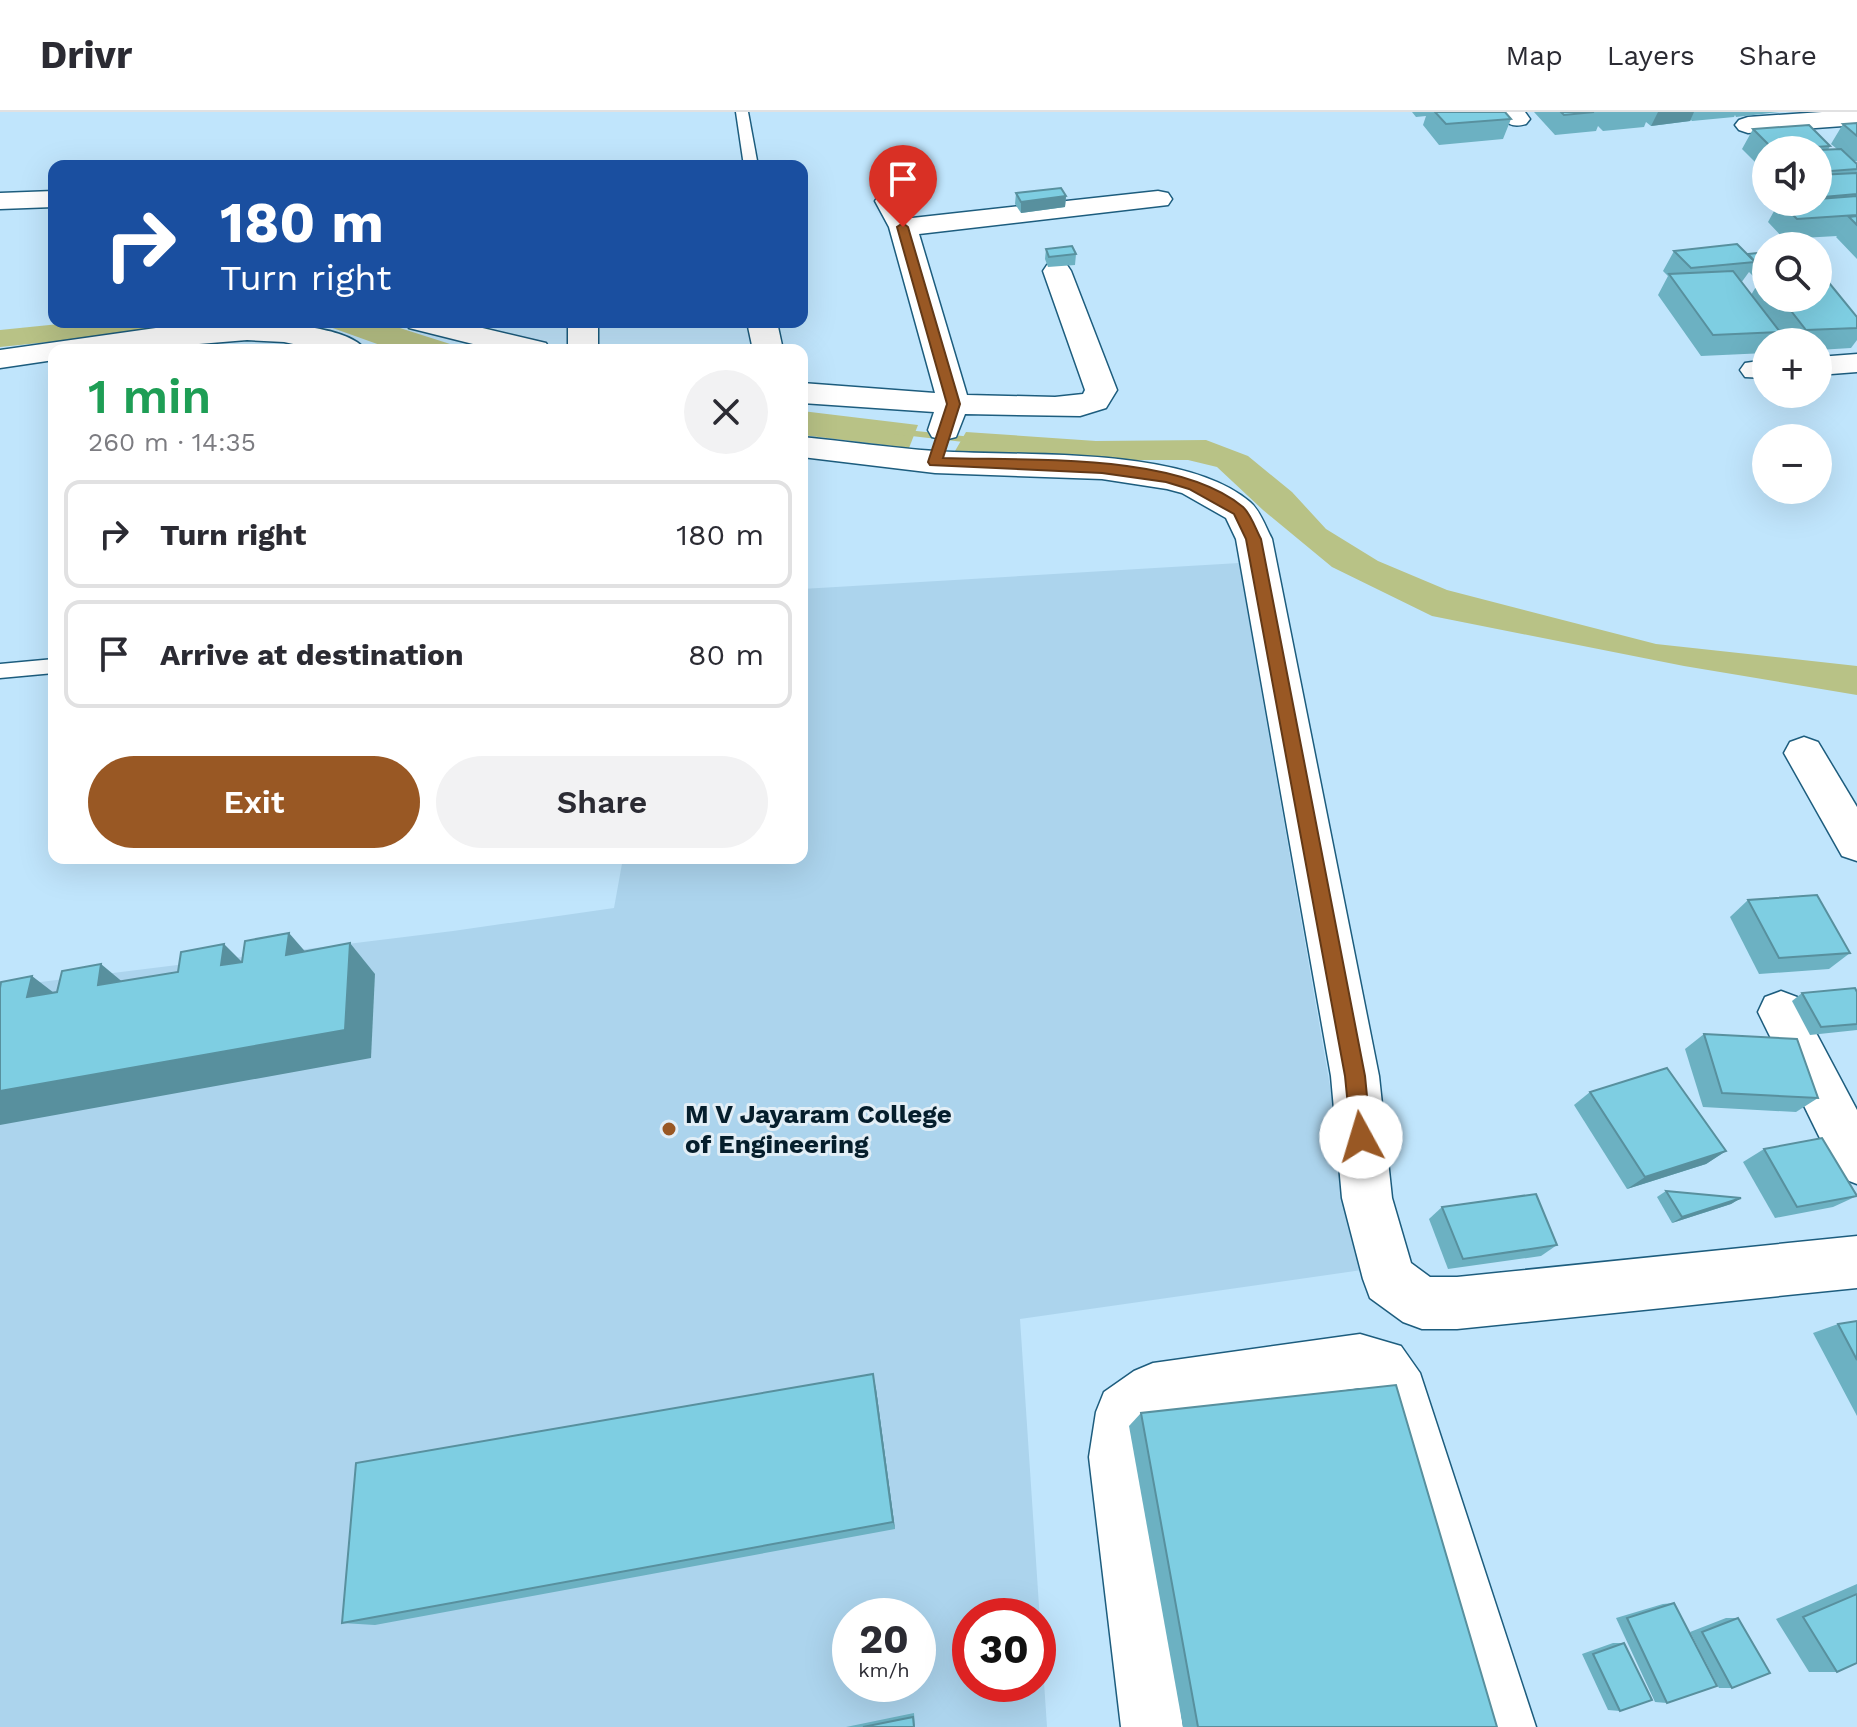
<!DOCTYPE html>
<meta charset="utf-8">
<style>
body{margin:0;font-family:"Work Sans",sans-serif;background:#f2f2f3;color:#2b2b33;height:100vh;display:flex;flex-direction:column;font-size:30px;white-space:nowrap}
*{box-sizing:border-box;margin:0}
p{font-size:26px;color:#7c7c81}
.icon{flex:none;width:44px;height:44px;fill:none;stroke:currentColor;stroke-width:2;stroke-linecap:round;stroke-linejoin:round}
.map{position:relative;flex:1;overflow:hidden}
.sheet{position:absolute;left:48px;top:232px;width:760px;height:520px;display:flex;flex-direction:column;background:#fff;border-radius:16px;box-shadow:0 8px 32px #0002}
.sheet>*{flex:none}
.banner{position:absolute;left:48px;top:48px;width:760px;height:168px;border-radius:16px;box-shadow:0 8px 32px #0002;background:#1a4fa0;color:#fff;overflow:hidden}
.fabs{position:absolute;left:1752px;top:24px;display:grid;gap:16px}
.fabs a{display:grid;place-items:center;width:80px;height:80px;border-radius:50%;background:#fff;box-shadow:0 8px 32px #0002;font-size:40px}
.speed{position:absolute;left:832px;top:1486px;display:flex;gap:16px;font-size:40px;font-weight:700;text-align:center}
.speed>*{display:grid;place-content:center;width:104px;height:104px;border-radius:50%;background:#fff;box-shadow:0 8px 32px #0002;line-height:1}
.speed small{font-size:20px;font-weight:400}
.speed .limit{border:12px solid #d22;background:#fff;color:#111}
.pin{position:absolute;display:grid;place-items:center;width:68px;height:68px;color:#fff;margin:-82px -34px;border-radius:50% 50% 50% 0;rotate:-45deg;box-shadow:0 0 8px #0007}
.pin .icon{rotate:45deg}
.me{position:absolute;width:88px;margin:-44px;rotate:354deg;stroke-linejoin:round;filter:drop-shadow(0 0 6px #0008)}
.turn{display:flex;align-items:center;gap:28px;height:168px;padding:0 40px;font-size:36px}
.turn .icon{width:104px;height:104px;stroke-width:2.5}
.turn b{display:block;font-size:56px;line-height:68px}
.round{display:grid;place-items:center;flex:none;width:84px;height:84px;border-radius:42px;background:#f2f2f3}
.head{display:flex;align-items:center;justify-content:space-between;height:136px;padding:0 40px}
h1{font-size:48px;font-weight:600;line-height:60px;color:#1e9e55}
.primary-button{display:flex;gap:16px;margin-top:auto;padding:16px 40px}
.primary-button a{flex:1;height:92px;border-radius:48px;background:#995824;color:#fff;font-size:32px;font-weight:600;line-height:92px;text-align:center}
.primary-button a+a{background:#f2f2f3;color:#2b2b33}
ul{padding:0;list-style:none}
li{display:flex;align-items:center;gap:24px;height:108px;margin:0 16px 12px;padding:0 24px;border:4px solid #e1e1e2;border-radius:16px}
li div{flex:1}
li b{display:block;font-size:30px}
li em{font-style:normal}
header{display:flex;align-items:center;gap:48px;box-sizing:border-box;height:112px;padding:0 40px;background:#fff;border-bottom:2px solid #e1e1e2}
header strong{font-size:38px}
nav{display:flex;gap:44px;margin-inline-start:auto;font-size:28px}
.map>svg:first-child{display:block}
</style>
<header>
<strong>Drivr</strong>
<nav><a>Map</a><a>Layers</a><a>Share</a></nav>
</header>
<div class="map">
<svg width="1857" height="1615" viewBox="0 0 1857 1615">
<rect width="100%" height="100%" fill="#c0e5fc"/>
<path fill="#acd4ed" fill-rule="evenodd" d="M1239,451L1362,1158L1020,1207L1047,1615H0V875L453,819L614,796L623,746H802V477ZM850,1504H918V1572H850ZM970,1504H1038V1572H970Z"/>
<g fill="#b8c286">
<polygon points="79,210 244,210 0,235 0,218"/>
<polygon points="306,210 381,210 469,238 394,238 327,214"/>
<polygon points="802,299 918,313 909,336 802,323"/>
<polygon points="966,320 1096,329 1206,328 1248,344 1292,380 1326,417 1378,449 1447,478 1656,532 1857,554 1857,583 1684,554 1432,504 1332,455 1263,398 1217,355 1188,348 1090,348 955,339"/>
</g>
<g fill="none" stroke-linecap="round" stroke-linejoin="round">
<polygon fill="#b8c286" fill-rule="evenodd" points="898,317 981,326 986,329 981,332 894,322 894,318"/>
<g stroke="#1d5d7e" stroke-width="3">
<g id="service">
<polygon points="736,0 748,0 758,54 744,54"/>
<polygon points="54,547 54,561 0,566 0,552"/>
</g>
</g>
<g stroke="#1d5d7e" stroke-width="3">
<g id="minor">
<path d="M1498,0H1525L1530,7L1526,12C1512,16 1506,12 1498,0Z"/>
<polygon points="1822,0 1857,0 1857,13 1748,21 1739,18 1735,13 1739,8 1748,5"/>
<polygon points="54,79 54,95 0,97 0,81"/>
<polygon points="1158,79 1168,81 1172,87 1168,93 919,122 967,283 1055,285 1083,282 1085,278 1043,159 1047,153 1057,150 1067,153 1071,159 1117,278 1106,296 1080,304 965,302 956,325 944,328 932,325 928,318 934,300 802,291 802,271 935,281 889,115 875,89 879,83 899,83 912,106"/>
<path d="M251,210C278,211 350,215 365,238H321L284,230L247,228L127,238H54V248L0,256V238L170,214Z"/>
<polygon points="405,210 457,210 546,231 550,238 497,238 409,216"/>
<rect x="568" y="210" width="30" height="28"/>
<polygon points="747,210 777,210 783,238 753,238"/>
<polygon points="1857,242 1857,260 1818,263 1818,245"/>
<polygon points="1766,248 1766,266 1745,265 1740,258 1745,251"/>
<path d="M802,325C846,329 891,336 935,339C1021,345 1183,333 1250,390C1260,398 1266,416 1272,427L1379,964L1392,1086L1411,1151L1430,1165H1457L1857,1124V1176L1457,1217H1422L1403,1210L1370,1186L1363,1167L1342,1086L1331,964L1236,427L1226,406L1182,381L1167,377L1102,367L935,361L802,345Z"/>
<polygon points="1804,625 1818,630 1857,695 1857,749 1842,744 1784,641 1790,630"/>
<polygon points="1781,879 1797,885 1857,998 1857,1072 1839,1065 1758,900 1765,885"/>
<polygon points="1360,1222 1401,1234 1420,1261 1536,1615 1474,1615 1378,1294 1366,1277 1360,1276 1164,1304 1150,1315 1145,1345 1183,1615 1121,1615 1089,1345 1096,1300 1104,1280 1134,1259 1153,1251"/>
</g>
</g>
<use href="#service" fill="#fff" fill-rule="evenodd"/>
<use href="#minor" fill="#fff" fill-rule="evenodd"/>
</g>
<g fill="#6cb1c2" fill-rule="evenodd">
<polygon points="1412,0 1505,0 1511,7 1503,27 1439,33 1423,13 1426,4 1416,5"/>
<polygon points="1534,0 1779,0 1736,5 1735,3 1734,5 1692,9 1691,8 1690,9 1651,14 1646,10 1644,15 1603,19 1598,14 1596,19 1555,23"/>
<polygon points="1857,11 1857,49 1854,49 1856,51 1857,49 1857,147 1836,125 1837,124 1784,127 1768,110 1779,90 1818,90 1818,38 1766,38 1766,58 1763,58 1742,37 1753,17 1830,34 1828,38 1837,37 1831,32 1843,12"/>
<polygon points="1016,81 1066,84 1065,95 1021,101 1015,92"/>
<polygon points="1046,137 1076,142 1075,153 1048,155 1045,147"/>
<path d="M1674,139L1748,142L1766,140V186H1818L1857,205V228L1851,236L1818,238V230H1786L1779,221L1773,230H1766V241L1701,244L1658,183L1668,164L1663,159ZM1749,160L1755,166L1753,169L1757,173L1751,183L1741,171Z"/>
<polygon points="1748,788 1850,841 1829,857 1759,862 1730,805"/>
<polygon points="1857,880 1857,918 1810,923 1792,889 1802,881"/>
<polygon points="1704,922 1818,986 1796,1000 1703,995 1685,937"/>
<polygon points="1590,980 1726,1039 1706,1052 1627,1077 1574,993"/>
<polygon points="1764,1037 1857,1084 1833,1095 1775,1106 1743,1050"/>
<polygon points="1666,1079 1741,1086 1731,1092 1672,1111 1657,1085"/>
<polygon points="1442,1095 1557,1133 1541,1144 1448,1157 1429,1107"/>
<polygon points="1857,1209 1857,1304 1813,1221 1838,1212"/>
<polygon points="876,1277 895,1417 375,1513 342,1511"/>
<polygon points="1141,1301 1497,1615 1183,1615 1129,1314"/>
<polygon points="1857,1472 1857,1551 1837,1560 1809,1560 1776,1507"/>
<polygon points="1674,1491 1667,1591 1655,1590 1616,1506 1663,1492"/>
<polygon points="1726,1506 1738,1506 1732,1576 1719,1576 1690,1520"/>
<polygon points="1613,1531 1624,1531 1620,1599 1608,1598 1582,1542"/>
<polygon points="914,1601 915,1615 846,1615"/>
</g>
<g fill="#58909e">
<polygon points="1658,0 1694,0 1690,9 1651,14"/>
<polygon points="1066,84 1065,95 1021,101 1021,90"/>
<polygon points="289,821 316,852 286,843"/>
<polygon points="350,831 375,862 371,946 0,1013 0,979"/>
<polygon points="224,832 254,862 221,853"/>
<polygon points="101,852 137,882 98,873"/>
<polygon points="32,864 71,894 27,885"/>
<polygon points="1726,1039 1706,1052 1627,1077 1645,1065"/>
<polygon points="1741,1086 1731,1092 1672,1111 1682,1105"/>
<polygon points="873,1262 876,1277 895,1417 893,1410"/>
</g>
<g fill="#7ecee2" stroke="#58909e" stroke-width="2">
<polygon points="1435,0 1505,0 1511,7 1446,12"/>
<polygon points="1561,0 1594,0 1564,3"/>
<polygon points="1857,11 1857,24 1843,12"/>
<polygon points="1809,13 1830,34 1774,38 1753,17"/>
<polygon points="1841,37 1857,52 1857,57 1818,60 1818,38"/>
<polygon points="1857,61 1857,82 1823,85 1818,80 1818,63"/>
<polygon points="1061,76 1066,84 1021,90 1016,81"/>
<polygon points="1857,84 1857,103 1797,107 1780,90 1818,90 1818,87"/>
<polygon points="1857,104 1857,113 1849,105"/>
<polygon points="1737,132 1755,150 1691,156 1674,139"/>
<polygon points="1072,134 1076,142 1049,145 1046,137"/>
<polygon points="1766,140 1766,155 1761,156 1748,142"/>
<polygon points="1766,158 1766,163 1760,159"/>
<polygon points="1733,159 1780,220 1713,223 1669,162"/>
<polygon points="1821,161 1857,205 1857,216 1806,218 1781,186 1818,186 1818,162"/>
<polygon points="1817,783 1850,841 1779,846 1748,788"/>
<polygon points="289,821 286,843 350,831 345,918 0,979 0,876 1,870 32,864 27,885 57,880 62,859 101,852 98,873 178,860 181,840 224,832 221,853 242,850 245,829"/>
<polygon points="1855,876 1857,880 1857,912 1821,915 1802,881"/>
<polygon points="1704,922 1797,927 1818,986 1722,981"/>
<polygon points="1667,956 1726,1039 1645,1065 1590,980"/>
<polygon points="1822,1026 1857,1084 1797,1095 1764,1037"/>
<polygon points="1666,1079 1741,1086 1682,1105"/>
<polygon points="1536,1082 1557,1133 1463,1147 1442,1095"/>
<polygon points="1857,1209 1857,1248 1838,1212"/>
<polygon points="873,1262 893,1410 342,1511 356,1351"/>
<polygon points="1396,1273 1497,1615 1198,1615 1141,1301"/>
<polygon points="1857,1482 1857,1551 1837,1560 1803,1505"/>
<polygon points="1674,1491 1717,1574 1667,1591 1627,1506"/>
<polygon points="1738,1506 1770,1561 1732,1576 1702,1520"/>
<polygon points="1624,1531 1652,1588 1620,1599 1593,1542"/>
<polygon points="913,1605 914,1615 863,1615"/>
</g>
<path fill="#995824" stroke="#633917" stroke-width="2" d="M903,111L908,115L960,292L943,346C1026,349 1177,340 1243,395C1251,402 1256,418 1261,427L1365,964L1371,1025L1368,1032L1361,1035L1354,1032L1351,1025L1345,964L1246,427L1234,402L1189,377L1166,370L1102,361L930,353L928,350L947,292L897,115Z"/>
<circle fill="#995824" stroke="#e2eef6" stroke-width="3" cx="669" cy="1017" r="8"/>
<g text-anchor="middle" stroke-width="6" stroke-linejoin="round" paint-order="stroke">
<g font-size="26" font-weight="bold" fill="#051e2c" stroke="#e2eef6" text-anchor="start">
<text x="685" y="1011">M V Jayaram College<tspan x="685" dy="30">of Engineering</tspan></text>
</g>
</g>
</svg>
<div class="fabs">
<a><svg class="icon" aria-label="sound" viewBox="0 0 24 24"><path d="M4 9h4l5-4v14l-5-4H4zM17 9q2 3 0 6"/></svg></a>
<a><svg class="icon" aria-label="search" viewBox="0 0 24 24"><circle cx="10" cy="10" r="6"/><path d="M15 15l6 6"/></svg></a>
<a>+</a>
<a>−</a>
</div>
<div class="speed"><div>20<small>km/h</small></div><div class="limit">30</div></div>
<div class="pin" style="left:903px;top:115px;background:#d93025"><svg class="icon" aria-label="arrive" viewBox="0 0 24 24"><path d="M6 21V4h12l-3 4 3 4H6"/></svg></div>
<svg class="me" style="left:1361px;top:1025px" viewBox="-20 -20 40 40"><circle r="19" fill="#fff"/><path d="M0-13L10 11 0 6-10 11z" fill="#995824"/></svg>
<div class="banner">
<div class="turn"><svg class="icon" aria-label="right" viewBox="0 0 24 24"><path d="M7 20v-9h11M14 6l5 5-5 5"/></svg><div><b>180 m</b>Turn right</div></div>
</div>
<section class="sheet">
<div class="head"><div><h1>1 min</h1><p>260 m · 14:35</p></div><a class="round"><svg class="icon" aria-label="close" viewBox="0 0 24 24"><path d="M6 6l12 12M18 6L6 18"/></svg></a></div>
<ul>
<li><svg class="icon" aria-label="right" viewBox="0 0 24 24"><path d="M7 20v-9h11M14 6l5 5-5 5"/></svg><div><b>Turn right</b></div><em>180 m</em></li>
<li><svg class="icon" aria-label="arrive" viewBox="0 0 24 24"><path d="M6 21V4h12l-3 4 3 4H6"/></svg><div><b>Arrive at destination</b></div><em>80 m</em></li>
</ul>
<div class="primary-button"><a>Exit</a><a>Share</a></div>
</section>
</div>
